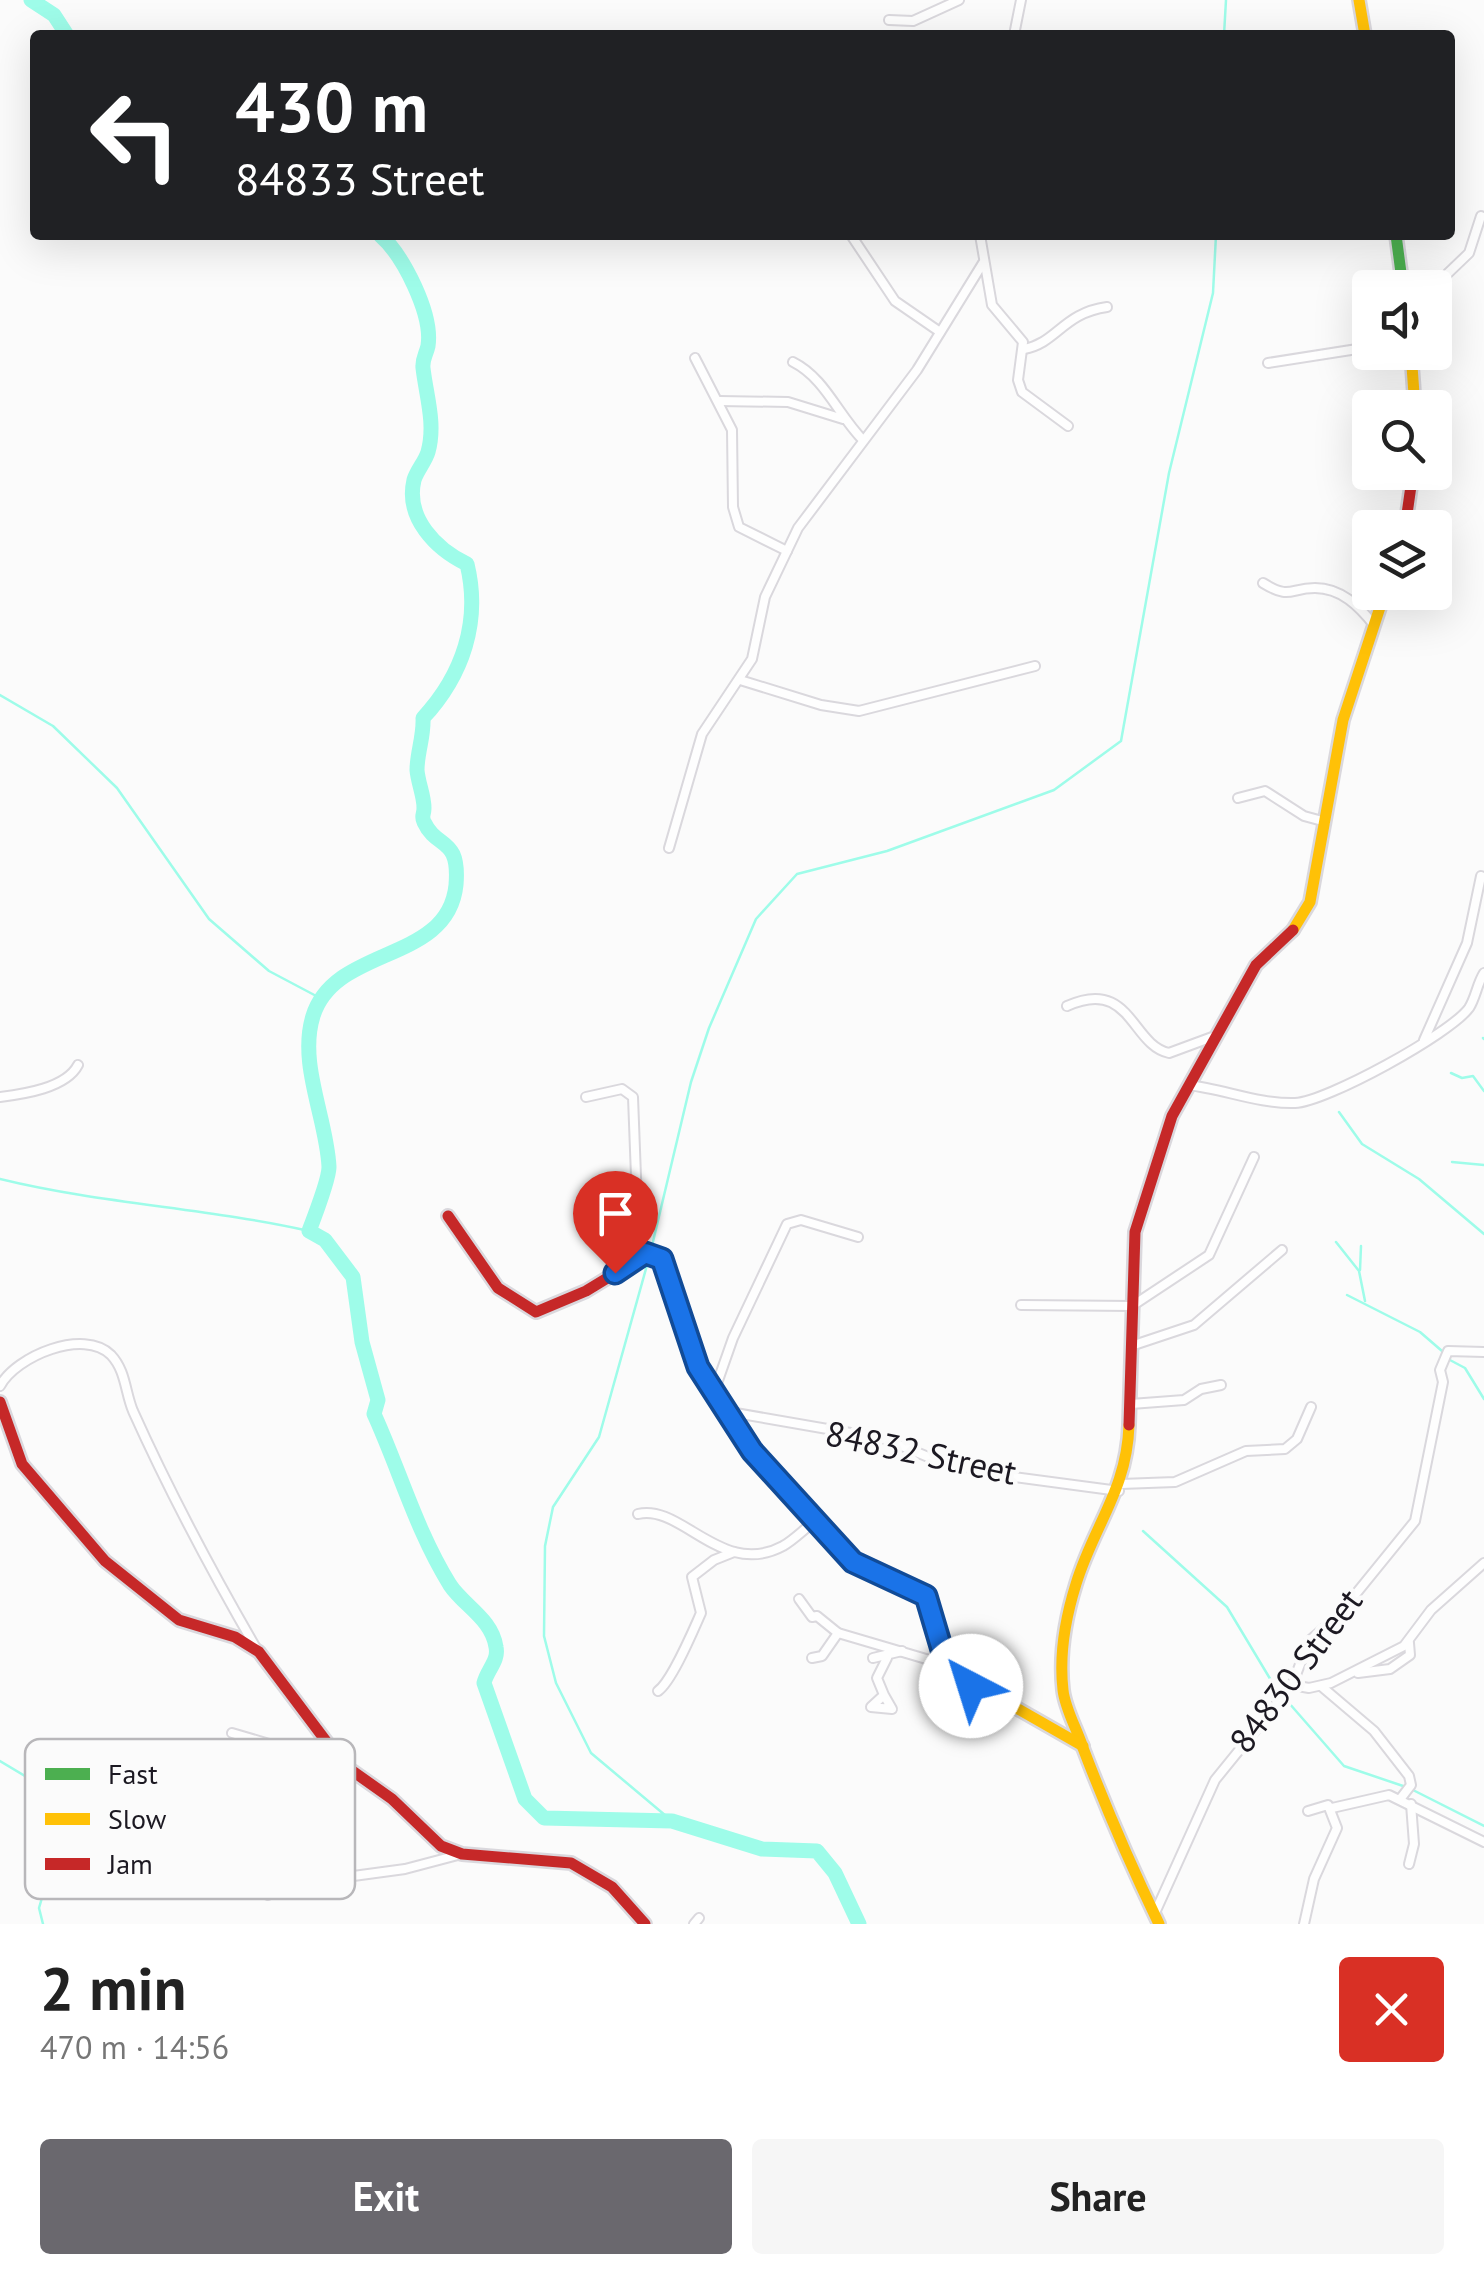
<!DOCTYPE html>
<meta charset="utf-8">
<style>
body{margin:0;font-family:"PT Sans",sans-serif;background:#f6f6f6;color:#222;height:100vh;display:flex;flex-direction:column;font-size:38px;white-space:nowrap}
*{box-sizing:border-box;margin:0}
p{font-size:32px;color:#767676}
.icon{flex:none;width:55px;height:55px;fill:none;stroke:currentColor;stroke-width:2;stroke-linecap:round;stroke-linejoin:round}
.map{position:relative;height:1924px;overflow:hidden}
.drawer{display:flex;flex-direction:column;background:#fff;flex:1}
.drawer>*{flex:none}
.guide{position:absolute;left:30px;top:30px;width:1425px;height:210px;border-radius:10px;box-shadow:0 10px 40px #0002;background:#202124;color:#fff;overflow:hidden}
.buttons{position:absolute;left:1352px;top:270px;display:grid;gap:20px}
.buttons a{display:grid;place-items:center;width:100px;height:100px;border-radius:10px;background:#fff;box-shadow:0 10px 40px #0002;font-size:50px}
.pin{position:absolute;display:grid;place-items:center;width:85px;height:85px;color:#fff;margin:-102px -42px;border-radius:50% 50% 50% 0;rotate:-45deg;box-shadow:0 0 10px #0007}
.pin .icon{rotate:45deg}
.me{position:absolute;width:110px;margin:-55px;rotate:320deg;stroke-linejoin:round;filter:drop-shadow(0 0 8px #0008)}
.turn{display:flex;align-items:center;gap:35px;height:210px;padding:0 40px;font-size:45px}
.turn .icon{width:130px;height:130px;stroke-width:2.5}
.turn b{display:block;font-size:70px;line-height:85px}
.round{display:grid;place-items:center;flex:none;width:105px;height:105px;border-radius:10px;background:#f6f6f6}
.head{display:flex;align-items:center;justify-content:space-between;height:170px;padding:0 40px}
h1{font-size:60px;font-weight:700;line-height:75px}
.action{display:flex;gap:20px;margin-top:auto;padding:20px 40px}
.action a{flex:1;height:115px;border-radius:10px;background:#6a686e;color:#fff;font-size:40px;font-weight:700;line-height:115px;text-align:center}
.action a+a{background:#f6f6f6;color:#222}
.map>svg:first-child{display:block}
</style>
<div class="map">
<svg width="1484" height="1924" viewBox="0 0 1484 1924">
<rect width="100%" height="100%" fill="#fbfbfb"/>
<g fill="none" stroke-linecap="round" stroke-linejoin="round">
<g stroke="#9efce9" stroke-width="2.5">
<polyline points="1224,35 1226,0"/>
<polyline points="0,695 53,726 117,788 209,919 269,971 320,998"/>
<polyline points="1483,1038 1484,1039"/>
<polyline points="1451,1073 1462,1078 1473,1076 1484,1091"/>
<polyline points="1339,1112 1362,1144 1419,1179 1484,1234"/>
<polyline points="1452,1162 1484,1165"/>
<path d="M0,1179C102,1204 207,1208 309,1231"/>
<polyline points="1336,1242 1359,1271 1365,1301"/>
<polyline points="651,1250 691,1082 709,1028 756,919 797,874 887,851 1054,790 1121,741 1169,473 1213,293 1216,235"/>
<polyline points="649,1258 599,1437 553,1507 545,1546 544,1636 556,1683 591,1753 672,1821"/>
<polyline points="1360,1270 1361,1246"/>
<polyline points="1347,1295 1420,1332 1442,1351"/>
<polyline points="1448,1359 1465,1368 1484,1399"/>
<polyline points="1143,1531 1227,1607 1275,1687 1344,1766 1409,1788 1484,1826"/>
<polyline points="0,1761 55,1794 65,1808 60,1859 51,1867 39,1908 43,1924"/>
</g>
<g stroke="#9efce9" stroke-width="15">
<polyline points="31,0 54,15 67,35"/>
<path d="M380,235C403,255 433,314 428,346C426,355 422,359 423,368C426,395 436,424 428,452C425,462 417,470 414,480C405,518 436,549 467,564C481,621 463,675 423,718C424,736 417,753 417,770C418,783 424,795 424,808C424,815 421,816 424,822C437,850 460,836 456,885C448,964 335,945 313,1016C298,1064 327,1119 329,1167C329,1179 314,1218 309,1231L325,1240L353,1277L362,1342L378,1400L374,1414C400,1471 416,1530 450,1585C464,1606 492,1619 496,1647C499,1661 487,1670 484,1683L525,1799L544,1818L672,1821L762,1849L817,1851L835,1873L859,1924"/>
</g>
<g stroke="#dad8dd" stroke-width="12">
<g id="street">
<polyline points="889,20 913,21 959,0"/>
<polyline points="1014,35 1021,0"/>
<polyline points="851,235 895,301 940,332"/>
<polyline points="980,235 992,305 1023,342 1018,380 1022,392 1068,426"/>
<polyline points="1435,308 1444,277 1469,253 1481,216"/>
<path d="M1024,349C1057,343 1063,313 1107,307"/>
<polyline points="695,358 732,430 733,507 739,527 787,551"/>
<path d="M793,362C825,378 838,415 863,440"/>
<polyline points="1268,363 1370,347"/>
<polyline points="719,401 788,402 843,419"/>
<path d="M1263,583C1291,600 1289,588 1315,588C1341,588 1359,606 1374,625"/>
<polyline points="740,680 821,705 859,711 1035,666"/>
<polyline points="1238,798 1265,791 1304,816 1326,822"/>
<polyline points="669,848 702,734 752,659 765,597 798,528 917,370 983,263"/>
<path d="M1067,1006C1131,977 1131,1045 1169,1053L1215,1036"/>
<polyline points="1424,1040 1467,943 1481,876"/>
<path d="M1188,1085C1224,1089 1258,1104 1295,1103C1326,1102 1450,1034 1469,1008C1476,997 1477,984 1484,973"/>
<path d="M0,1097C24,1094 66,1088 78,1065"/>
<polyline points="586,1097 622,1089 633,1097 639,1256"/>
<polyline points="1021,1305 1132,1306 1209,1255 1254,1157"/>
<polyline points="1134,1345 1194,1325 1282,1250"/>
<path d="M0,1386C16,1356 84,1328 111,1355C126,1371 125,1392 133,1411C169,1491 212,1572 256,1648"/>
<polyline points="714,1392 733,1338 787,1224 801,1220 858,1237"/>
<polyline points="1131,1404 1184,1400 1201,1389 1221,1385"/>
<polyline points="724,1411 885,1439 933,1459 999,1475 1119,1491"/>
<polyline points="1121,1484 1175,1482 1246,1451 1285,1449 1297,1439 1311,1407"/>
<path d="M638,1514C681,1503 722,1579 783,1546C795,1539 804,1529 814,1522"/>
<polyline points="799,1599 812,1617 817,1616 838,1633 933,1661 945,1660"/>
<polyline points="812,1658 822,1656 838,1633"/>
<polyline points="873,1658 902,1651"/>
<polyline points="1358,1673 1390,1669 1410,1655 1409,1643"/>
<polyline points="1292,1685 1309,1688 1331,1683 1404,1646 1431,1610 1484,1563"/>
<polyline points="1321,1686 1374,1731 1409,1776 1411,1785 1401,1798"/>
<path d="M658,1691C672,1681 692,1633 701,1613L692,1577L714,1560L734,1552"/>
<polyline points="884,1695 892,1709 871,1707 884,1695 877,1678 887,1658"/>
<polyline points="232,1733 286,1749 334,1751"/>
<polyline points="1332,1808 1389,1795 1484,1842"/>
<polyline points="159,1830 216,1872 268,1895 287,1885 405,1869 458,1855"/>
<polyline points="245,1843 261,1864 287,1885"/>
<polyline points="1409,1864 1414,1844 1411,1804"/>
<polyline points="1154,1915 1215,1780 1292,1685 1309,1641 1337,1617 1415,1521 1443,1382 1440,1370 1448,1351 1484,1352"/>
<polyline points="694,1924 699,1918"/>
<polyline points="1304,1924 1314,1879 1337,1828 1328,1805 1308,1811"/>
</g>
</g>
<g stroke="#dad8dd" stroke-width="16">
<polyline id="fast" points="1396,235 1403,288"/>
</g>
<g stroke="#dad8dd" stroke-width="16">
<g id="slow">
<polyline points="1359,0 1365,35"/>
<polyline points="1411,352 1415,408"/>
<polyline points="1293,930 1310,902 1343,720 1385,592"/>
<path d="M1129,1425C1127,1490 1094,1525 1076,1584C1066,1616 1059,1655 1063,1690C1065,1709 1077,1729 1083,1748C1106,1808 1131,1866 1159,1924"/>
<polyline points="838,1546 853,1562 926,1596 939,1648 955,1673 1083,1746"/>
</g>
</g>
<g stroke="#dad8dd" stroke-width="16">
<g id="jam">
<polyline points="1405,528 1413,472"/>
<polyline points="448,1216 498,1288 536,1312 586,1291 650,1252 662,1259 698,1367 751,1451 838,1546"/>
<polyline points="0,1402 22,1464 105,1561 179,1620 235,1637 259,1652 344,1765 392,1799 441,1846 462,1854 571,1863 612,1887 645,1924"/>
<polyline points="1129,1425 1135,1232 1172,1116 1256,965 1293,930"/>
</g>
</g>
<use href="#street" stroke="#fefefe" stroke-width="8"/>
<use href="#fast" stroke="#4caf50" stroke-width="11"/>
<use href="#slow" stroke="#ffc107" stroke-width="11"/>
<use href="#jam" stroke="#c62828" stroke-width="11"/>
</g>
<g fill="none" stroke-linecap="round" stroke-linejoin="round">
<g stroke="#114b97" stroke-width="25">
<polyline id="route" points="615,1273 645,1253 662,1259 698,1367 752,1451 853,1562 926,1596 945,1660 971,1686"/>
</g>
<use href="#route" stroke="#1a73e8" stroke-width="18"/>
</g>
<g text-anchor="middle" stroke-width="9" stroke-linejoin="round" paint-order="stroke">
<g font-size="35" fill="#1c1922" stroke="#fbfbfb">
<text transform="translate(921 1453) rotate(12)" y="12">84832 Street</text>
<text transform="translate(1296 1671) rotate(-53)" y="12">84830 Street</text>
</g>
</g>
<rect x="25" y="1739" width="330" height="160" rx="15" fill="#fbfbfb" stroke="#b8b7ba" stroke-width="2.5"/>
<rect x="45" y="1768" width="45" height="12" fill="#4caf50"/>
<rect x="45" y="1813" width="45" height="12" fill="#ffc107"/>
<rect x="45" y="1858" width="45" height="12" fill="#c62828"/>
<g font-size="28" fill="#1c1922">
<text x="108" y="1784">Fast</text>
<text x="108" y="1829">Slow</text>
<text x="108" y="1874">Jam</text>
</g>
</svg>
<div class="buttons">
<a><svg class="icon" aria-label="sound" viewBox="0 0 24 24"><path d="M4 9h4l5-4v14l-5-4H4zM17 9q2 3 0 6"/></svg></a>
<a><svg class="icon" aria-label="search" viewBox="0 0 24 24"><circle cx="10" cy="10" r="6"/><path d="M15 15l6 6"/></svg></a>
<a><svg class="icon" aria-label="layers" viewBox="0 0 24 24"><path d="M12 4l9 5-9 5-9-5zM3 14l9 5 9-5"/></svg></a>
</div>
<div class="pin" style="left:615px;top:1273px;background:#d93025"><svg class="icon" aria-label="arrive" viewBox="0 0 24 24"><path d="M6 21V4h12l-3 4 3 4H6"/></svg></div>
<svg class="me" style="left:971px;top:1686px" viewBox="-20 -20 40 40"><circle r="19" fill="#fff"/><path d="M0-13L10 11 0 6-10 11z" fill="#1a73e8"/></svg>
<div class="guide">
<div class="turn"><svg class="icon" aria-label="left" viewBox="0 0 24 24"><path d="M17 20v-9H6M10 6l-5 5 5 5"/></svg><div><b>430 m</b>84833 Street</div></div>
</div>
</div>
<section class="drawer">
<div class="head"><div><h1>2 min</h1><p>470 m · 14:56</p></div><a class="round" style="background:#d93025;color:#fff"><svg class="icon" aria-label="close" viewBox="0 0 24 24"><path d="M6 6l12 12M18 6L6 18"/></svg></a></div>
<div class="action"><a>Exit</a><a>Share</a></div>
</section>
